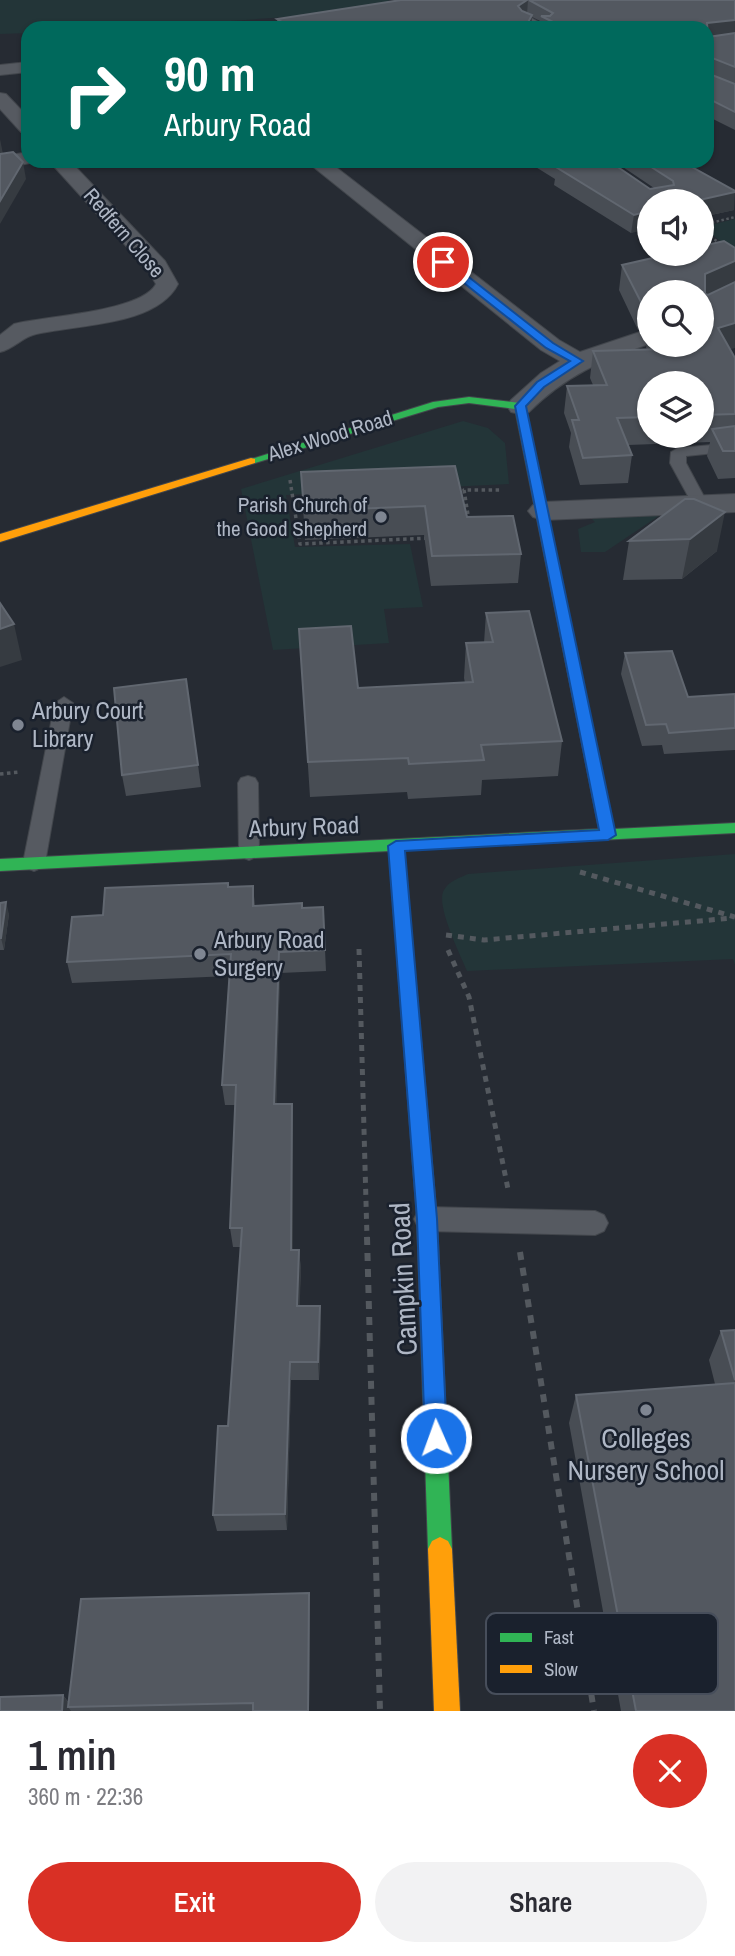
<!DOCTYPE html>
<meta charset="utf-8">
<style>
body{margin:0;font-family:"Archivo Narrow",sans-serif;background:#f2f2f3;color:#2b2b33;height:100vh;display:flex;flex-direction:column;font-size:26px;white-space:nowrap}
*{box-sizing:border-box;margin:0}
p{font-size:23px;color:#7c7c81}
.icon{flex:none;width:38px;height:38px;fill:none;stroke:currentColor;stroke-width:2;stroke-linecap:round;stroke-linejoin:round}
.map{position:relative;height:1711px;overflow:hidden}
.details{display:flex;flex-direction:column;background:#fff;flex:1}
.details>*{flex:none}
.guide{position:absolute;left:21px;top:21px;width:693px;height:147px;border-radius:21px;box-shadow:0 2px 5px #0004;background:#00695c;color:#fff;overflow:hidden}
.buttons{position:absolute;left:637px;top:189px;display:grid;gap:14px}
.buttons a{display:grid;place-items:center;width:77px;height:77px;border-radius:50%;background:#fff;box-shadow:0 2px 5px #0004;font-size:35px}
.pin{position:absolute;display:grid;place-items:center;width:60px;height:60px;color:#fff;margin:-30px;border:4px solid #fff;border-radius:50%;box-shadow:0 2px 7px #0007}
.me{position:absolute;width:77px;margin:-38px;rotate:358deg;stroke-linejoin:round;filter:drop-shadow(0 0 5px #0008)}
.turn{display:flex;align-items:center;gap:24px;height:147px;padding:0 28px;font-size:32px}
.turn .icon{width:91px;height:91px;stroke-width:2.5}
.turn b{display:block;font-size:49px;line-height:60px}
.round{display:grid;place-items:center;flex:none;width:74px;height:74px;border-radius:37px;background:#f2f2f3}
.summary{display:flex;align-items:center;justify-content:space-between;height:119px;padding:0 28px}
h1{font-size:42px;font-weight:600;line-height:52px}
.cta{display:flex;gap:14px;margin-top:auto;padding:14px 28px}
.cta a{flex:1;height:80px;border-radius:42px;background:#d93025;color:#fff;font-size:28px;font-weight:600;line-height:80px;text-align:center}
.cta a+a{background:#f2f2f3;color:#2b2b33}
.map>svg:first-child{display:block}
</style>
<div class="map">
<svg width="735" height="1711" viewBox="0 0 735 1711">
<rect width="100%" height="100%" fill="#262b33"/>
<g fill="#233538">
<polygon points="0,0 388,0 401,9 130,28 28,28 28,33 0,34"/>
<polygon points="735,219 735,251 702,228 702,227"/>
<polygon points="463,421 488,428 505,443 509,484 286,495 295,547 410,544 423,607 384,609 389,643 273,650 241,489"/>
<polygon points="655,513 660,515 605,552 581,552 578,529 595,522 589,516"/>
<path d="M735,854V965L733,959L467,971C460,954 435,904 444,890C449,881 459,878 468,874Z"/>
</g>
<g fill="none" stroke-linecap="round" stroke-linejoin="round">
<g stroke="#42464c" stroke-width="2">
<g id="lane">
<polygon points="735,443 735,451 686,456 686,463 708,504 706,507 694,507 670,463 671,452 678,448"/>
<polygon points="64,697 73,703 45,863 41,868 34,871 27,868 23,863 55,703"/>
<polygon points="248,776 255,778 258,783 259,852 256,857 249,860 242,857 239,852 238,783 241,778"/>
<polygon points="427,1207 595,1211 604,1215 608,1223 604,1231 595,1235 427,1231 418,1227 414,1219 418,1211"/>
</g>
</g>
<g stroke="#42464c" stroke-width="2">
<g id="street">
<path d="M528,16L549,28C538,28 527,30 520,21Z"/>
<polygon points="28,62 28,72 0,75 0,65"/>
<polygon points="0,93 6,94 28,117 28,134 21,132 0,109"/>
<polygon points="28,152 28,161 35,162 0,169 0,157"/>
<path d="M49,161H70L165,261L178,284C156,327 75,324 33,335C22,338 13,349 0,352V335L14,324C45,316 141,312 156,284L147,269Z"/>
<path d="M306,161H328L559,340L580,352L649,329V344C602,360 565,376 529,412L520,414L511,412L507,406L511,400L541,373L560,361L541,350Z"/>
<polygon points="735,494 735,512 543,520 533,517 528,511 533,505 543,502"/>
</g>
</g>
<g stroke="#42464c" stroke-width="2">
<polygon id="fast" points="469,397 520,403 525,406 614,829 735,823 735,833 404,850 437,1219 452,1549 448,1557 440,1561 432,1557 428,1549 417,1219 389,851 0,871 0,859 599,829 515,409 469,403 438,407 255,463 245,461 433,402"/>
</g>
<g stroke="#42464c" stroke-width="2">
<g id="slow">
<polygon points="251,458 255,459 255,463 0,542 0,534"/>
<polygon points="440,1537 448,1541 452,1549 460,1711 434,1711 428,1549 432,1541"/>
</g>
</g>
<g stroke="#54595f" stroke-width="2.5" stroke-dasharray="2.5 2.5" stroke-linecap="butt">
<polyline points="702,225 735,217"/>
<polyline points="702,231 721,244"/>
</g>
<g stroke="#54595f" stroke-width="3.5" stroke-dasharray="3.5 3.5" stroke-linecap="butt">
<polyline points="290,480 300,544 429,538"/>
<polyline points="469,521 464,490 500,490"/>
<polyline points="0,774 20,772"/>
</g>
<g stroke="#54595f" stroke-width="5" stroke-dasharray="6 6" stroke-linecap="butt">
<polyline points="580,872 735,917"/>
<polyline points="446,935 484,940 733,918"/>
<polyline points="359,949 367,1238"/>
<polyline points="448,950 469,997 508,1189"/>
</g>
<g stroke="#54595f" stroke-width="6" stroke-dasharray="8 8" stroke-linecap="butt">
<polyline points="367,1237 380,1711"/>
<polyline points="520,1252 594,1711"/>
</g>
<use href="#lane" fill="#565a61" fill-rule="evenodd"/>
<use href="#street" fill="#565a61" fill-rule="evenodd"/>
<use href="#fast" fill="#30b455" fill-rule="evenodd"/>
<use href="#slow" fill="#ff9f0a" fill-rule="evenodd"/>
</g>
<g fill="#484d54" fill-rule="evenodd">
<polygon points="401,0 735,0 735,130 707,116 707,28 540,28 540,21 532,17 531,28 277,28 277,19"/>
<polygon points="526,161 609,161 650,189 654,188 614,161 681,161 734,210 702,217 702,201 631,233 554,185 555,179"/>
<path d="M622,265L730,349L735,358V478L718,479L707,456L710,442L628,445L632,455L628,483L580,485L569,447L571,433L564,413L567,386L593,385L590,378L593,351L647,349L646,348L649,329V345H702L649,292V327H648L638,330L619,290ZM649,383H702V436H649Z"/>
<polygon points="301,472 467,517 521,554 518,583 431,586 424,535 305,540"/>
<polygon points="685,499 717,551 682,579 623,580 629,541"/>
<polygon points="486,613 562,741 558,776 482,780 481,795 408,799 407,792 310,797 299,629 358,688 465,683 464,678 466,643 484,643"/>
<polygon points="625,653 688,697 735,694 735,750 664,754 662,745 642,746 621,674"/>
<polygon points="198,765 201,787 126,796 122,775"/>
<polygon points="228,883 228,887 253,886 255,906 302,908 323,907 326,971 280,973 276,1104 293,1124 293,1250 299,1250 301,1270 299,1306 321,1324 319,1380 291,1380 287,1530 217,1531 213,1515 228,1426 241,1247 233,1247 230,1228 235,1105 225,1105 222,1085 229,976 72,983 67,962"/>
<polygon points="0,903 9,914 4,950 0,950"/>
<polygon points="735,1330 735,1711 621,1711 569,1423 576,1395 715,1384 709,1360 721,1331"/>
<polygon points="310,1607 309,1711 0,1711 63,1695 69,1703"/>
</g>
<g fill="#363b41">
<polygon points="527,0 528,0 527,14 517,21 518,6"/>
<polygon points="532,15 531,28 525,28"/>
<polygon points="735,20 735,34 707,38 707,23"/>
<polygon points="710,57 708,73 707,73 707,59"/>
<polygon points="0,139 3,154 0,155"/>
<polygon points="23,162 26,179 0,224 0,201"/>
<polygon points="735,192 734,210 702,217 702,201 695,201"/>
<polygon points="649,211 649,229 631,233 634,215"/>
<polygon points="735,261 735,284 702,299 705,274"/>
<polygon points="649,302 648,327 638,330 642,304"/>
<polygon points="735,323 735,348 713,354 718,328"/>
<polygon points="725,512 717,551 682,579 690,539"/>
<polygon points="14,624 22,660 0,667 0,629"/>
<polygon points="6,902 9,914 4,950 1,938"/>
<polygon points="279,952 280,973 276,1125 274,1104"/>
<polygon points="292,1104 293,1124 293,1270 291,1250"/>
<polygon points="299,1250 301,1270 299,1325 297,1306"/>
<polygon points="320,1306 321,1324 319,1380 318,1362"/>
<polygon points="290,1362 291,1380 287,1530 285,1514"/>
<polygon points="309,1593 310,1607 309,1711 308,1711"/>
<polygon points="63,1695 71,1707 68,1707 71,1711 62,1711"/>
</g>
<g fill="#535860" stroke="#616770" stroke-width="2">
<polygon points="401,0 527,0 518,6 522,11 532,15 525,28 292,28 277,19"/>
<polygon points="529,0 735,0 735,20 707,23 708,37 735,33 735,67 710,57 707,59 707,28 565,28 541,16 550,16 553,13"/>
<polygon points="707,63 707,73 735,84 735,112 707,98"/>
<polygon points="13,152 23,162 0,201 0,154"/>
<polygon points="555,161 609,161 650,189 674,185 673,181 642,161 681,161 735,191 735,192 695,201 649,201 649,211 634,215 556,167 563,166"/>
<polygon points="724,241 735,248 735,261 705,274 705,294 708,295 735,282 735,323 718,328 735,358 735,414 702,415 702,383 649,383 649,417 617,418 632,455 583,458 572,420 579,420 567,386 607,385 593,351 664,349 662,345 702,345 702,292 649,292 649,302 642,304 622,265 670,254 702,254 702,246"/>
<polygon points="735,426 735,451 723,451 712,429"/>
<polygon points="455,466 467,517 513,516 521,554 432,556 425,506 304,511 301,472"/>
<polygon points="685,499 694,499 725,512 690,539 629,541"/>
<polygon points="0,603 14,624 0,629"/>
<polygon points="529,611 562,741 481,745 484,760 409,764 408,758 308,762 299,629 351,626 358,688 473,682 466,643 493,642 486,613"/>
<polygon points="672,651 688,697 735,694 735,728 669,733 666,724 646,725 625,653"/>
<polygon points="186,679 198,765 122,775 114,688"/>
<polygon points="228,883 228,887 253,886 253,906 302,903 302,908 323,907 325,950 279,952 274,1104 292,1104 291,1250 299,1250 297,1306 320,1306 318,1362 290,1362 285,1514 213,1515 218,1426 228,1426 242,1228 230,1228 236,1085 222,1085 231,954 67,962 72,917 103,915 105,888"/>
<polygon points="6,902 1,938 0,938 0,903"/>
<polygon points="735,1330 735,1380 721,1331"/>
<polygon points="735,1383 735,1711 636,1711 576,1395"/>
<polygon points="309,1593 308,1711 253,1711 253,1703 68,1707 81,1599"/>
<polygon points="63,1695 62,1711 0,1711 0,1697"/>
</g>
<polygon fill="#1a73e8" stroke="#114b97" stroke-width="2" points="440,260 447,260 553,343 583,361 544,387 526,406 616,835 608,840 405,851 437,1219 447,1438 444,1446 436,1449 428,1446 425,1438 417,1219 388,846 396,841 599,830 515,406 537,382 570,361 546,348 440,264"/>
<g fill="#7f8692" stroke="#1a212d" stroke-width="2.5">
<circle cx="381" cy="517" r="7"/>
<circle cx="18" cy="725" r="7"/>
<circle cx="200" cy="954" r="7"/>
<circle cx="646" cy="1410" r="7"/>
</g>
<g text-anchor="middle" stroke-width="5" stroke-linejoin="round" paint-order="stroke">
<g font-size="21" fill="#afb7c5" stroke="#1a212d">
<text transform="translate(124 233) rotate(49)" y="7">Redfern Close</text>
<text transform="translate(330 436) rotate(-17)" y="7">Alex Wood Road</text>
</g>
<g font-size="21" fill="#afb7c5" stroke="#1a212d" text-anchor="end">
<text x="367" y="512">Parish Church of<tspan x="367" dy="24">the Good Shepherd</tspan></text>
</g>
<g font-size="24" fill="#afb7c5" stroke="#1a212d" text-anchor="start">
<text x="32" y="719">Arbury Court<tspan x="32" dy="28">Library</tspan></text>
<text x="214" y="948">Arbury Road<tspan x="214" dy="28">Surgery</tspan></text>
</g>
<g font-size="24" fill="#afb7c5" stroke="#1a212d">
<text transform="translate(304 827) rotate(-2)" y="8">Arbury Road</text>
</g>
<g font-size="28" fill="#afb7c5" stroke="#1a212d">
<text transform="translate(403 1279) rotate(-93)" y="10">Campkin Road</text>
</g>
<g font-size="28" fill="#afb7c5" stroke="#1a212d">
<text x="646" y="1448">Colleges<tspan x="646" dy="32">Nursery School</tspan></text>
</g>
</g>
<rect x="486" y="1613" width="232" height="81" rx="10" fill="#1a212d" stroke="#474e5b" stroke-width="2"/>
<rect x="500" y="1633" width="32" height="9" fill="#30b455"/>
<rect x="500" y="1665" width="32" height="8" fill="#ff9f0a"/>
<g font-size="19" fill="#afb7c5">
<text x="544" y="1644">Fast</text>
<text x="544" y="1676">Slow</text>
</g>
</svg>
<div class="buttons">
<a><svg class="icon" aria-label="sound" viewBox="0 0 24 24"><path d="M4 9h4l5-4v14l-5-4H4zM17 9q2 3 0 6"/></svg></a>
<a><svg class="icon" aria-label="search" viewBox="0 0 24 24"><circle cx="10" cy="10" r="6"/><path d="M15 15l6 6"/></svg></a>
<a><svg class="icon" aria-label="layers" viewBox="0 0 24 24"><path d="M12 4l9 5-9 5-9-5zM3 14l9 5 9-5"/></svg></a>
</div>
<div class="pin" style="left:443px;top:262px;background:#d93025"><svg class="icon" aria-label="arrive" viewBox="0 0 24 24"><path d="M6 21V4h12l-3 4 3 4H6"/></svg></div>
<svg class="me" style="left:436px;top:1438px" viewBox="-20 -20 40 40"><circle r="17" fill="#1a73e8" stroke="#fff" stroke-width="3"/><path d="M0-11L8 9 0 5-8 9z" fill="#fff"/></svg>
<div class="guide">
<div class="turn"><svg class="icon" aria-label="right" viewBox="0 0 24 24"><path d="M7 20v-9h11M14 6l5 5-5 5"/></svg><div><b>90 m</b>Arbury Road</div></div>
</div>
</div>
<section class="details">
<div class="summary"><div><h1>1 min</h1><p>360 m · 22:36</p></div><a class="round" style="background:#d93025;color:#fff"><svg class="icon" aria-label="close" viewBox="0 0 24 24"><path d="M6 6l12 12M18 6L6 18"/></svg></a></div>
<div class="cta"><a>Exit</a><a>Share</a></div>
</section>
